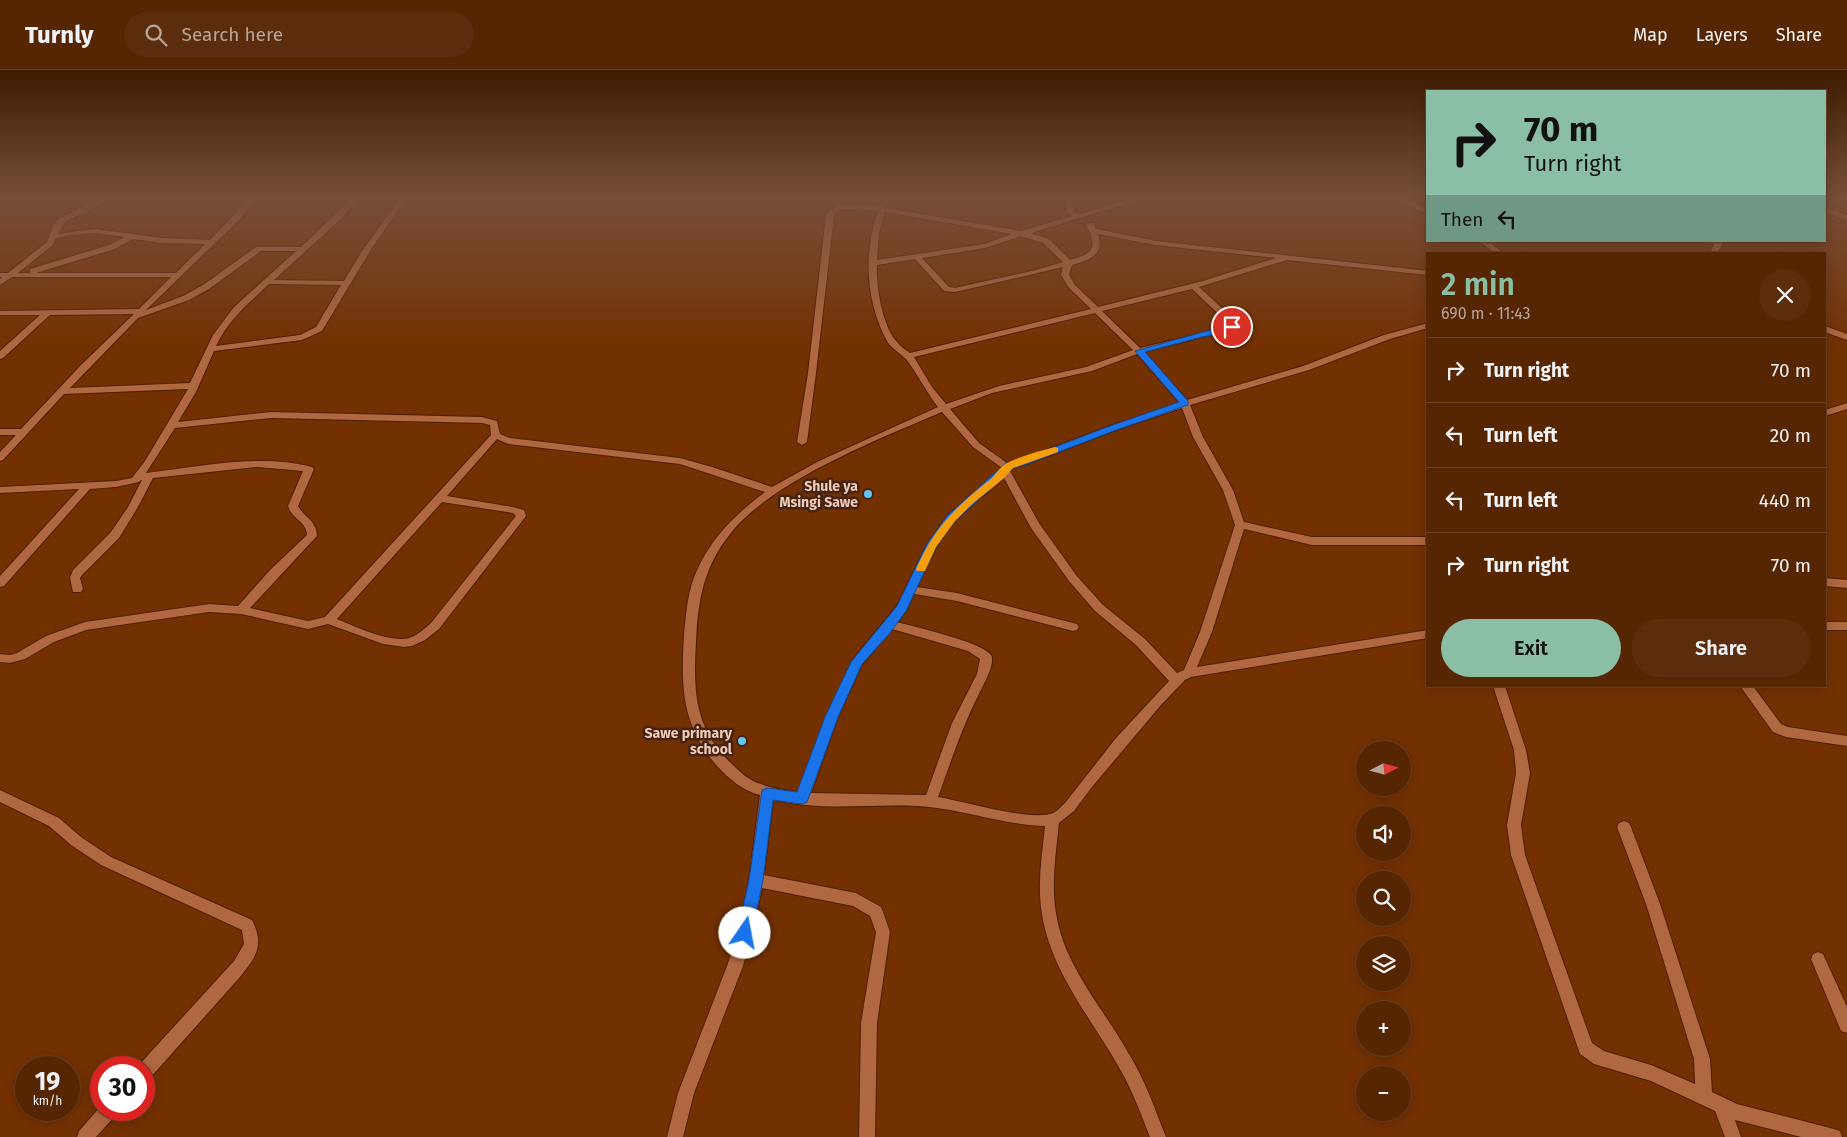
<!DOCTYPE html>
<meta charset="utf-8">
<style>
body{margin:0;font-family:"Fira Sans",sans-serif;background:#5c2d0c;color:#f1f3f6;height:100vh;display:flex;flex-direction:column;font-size:19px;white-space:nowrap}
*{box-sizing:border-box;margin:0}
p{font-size:16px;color:#b6a599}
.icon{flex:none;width:28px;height:28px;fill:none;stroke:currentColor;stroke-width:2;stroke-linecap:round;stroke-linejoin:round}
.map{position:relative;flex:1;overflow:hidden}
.side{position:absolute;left:1426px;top:182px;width:400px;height:435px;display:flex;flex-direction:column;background:#562502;border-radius:0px;box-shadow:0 2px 12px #0003,0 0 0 1px #6c4224}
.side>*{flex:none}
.banner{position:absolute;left:1426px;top:20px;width:400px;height:152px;border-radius:0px;box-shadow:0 2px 12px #0003,0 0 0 1px #6c4224;background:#8abfa5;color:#111;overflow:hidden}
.needle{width:32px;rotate:84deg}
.controls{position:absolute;left:1356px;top:671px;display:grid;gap:10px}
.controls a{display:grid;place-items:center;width:55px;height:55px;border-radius:50%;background:#562502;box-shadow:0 2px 12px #0003,0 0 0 1px #6c4224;font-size:25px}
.speed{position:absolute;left:15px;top:986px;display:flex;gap:10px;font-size:25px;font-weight:700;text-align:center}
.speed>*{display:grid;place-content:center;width:65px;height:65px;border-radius:50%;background:#562502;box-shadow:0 2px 12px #0003,0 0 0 1px #6c4224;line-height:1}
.speed small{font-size:12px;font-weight:400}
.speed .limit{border:8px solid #d22;background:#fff;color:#111}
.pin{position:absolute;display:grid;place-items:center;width:42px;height:42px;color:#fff;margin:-21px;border:2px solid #fff;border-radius:50%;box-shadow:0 1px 5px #0007}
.me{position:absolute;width:55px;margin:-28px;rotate:12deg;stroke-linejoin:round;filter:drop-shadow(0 0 4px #0008)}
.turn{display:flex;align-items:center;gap:18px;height:105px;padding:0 15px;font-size:22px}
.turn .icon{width:65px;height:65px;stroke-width:2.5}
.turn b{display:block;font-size:35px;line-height:42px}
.then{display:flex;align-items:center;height:48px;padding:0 15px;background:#0003;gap:10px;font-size:19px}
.round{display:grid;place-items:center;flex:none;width:52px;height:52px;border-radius:26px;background:#5c2d0c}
.head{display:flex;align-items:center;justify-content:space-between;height:85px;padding:0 15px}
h1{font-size:30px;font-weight:600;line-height:38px;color:#8abfa5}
.button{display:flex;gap:10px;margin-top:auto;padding:10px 15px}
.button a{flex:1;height:58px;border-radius:30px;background:#8abfa5;color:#111;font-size:20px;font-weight:600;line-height:58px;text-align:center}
.button a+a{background:#5c2d0c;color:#f1f3f6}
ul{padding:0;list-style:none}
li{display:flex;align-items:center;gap:15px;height:65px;padding:0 15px;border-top:1px solid #6c4224}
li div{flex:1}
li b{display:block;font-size:19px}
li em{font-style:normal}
header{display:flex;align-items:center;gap:30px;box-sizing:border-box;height:70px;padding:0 25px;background:#562502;border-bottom:1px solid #6c4224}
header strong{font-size:24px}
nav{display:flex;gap:28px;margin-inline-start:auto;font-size:18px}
.search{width:350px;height:45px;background:#5c2d0c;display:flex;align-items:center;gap:12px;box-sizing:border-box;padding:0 18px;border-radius:28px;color:#b6a599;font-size:19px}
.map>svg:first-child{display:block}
</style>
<header>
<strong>Turnly</strong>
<div class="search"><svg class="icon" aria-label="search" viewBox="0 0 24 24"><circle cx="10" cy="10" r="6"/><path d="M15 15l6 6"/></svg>Search here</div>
<nav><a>Map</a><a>Layers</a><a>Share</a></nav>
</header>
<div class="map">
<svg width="1847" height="1067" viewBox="0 0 1847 1067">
<rect width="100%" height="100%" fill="#733102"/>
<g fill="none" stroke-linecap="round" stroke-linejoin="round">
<g stroke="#4e1c00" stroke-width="2">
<g id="minor">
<polygon points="3,127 12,127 0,133 0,128"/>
<path d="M106,127H115L65,152L58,164L94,159L163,168L210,170L236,143L248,127H255L242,147L146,240L183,226L203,215L256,177H301L353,127H360L341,149L274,210L344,211L362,181L401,127H407L370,181L322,261L302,270L214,281L196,322L178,352L271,342L482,347L497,351L500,364L510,368L680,388L712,397L772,417L819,391L938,337C927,323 919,307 909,293C903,284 892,280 887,271C866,233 863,182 878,141L842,139L838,141L834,145L816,303L807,372L802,375L797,372L808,303L826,145C838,129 862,136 880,137L884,127H890L886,138L1021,161L1072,146L1067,142L1064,127H1070L1074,141L1079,144L1139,127H1149L1031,163L1049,169L1070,190C1092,184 1099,178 1086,155L1090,153H1093L1096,159L1156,171L1428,201V205L1287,190L1199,217L1236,251L1237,253L1230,260L1144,282L1187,330L1303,296L1384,265L1428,253V258L1390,269L1309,300L1190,335L1203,367L1233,420L1244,452L1312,467H1428V475H1312L1244,459L1212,562L1197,597L1428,560V568L1191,607L1185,610L1161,635L1092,717L1074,741L1059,753C1056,783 1051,813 1056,843C1064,896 1104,939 1129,984C1145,1010 1155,1039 1166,1067H1150C1140,1042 1131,1017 1117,994C1090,947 1050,899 1042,844C1037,815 1042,785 1045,756C1006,755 968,741 929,737C879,732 821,743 773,729L764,805L856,823L881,837L883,842L890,862L877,953L875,1067H859L861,953L876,862L870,846L853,836L762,818L752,863L743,896L694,1023L683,1067H667L678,1023L727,896L738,863L749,810L760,725C743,721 729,709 717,696C681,654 681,617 684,564C686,542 688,518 698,498C713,466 737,443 765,422L680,394L508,374L497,369L447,426L513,437L524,440L526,446L439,559L425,570L412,576L404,577L383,574L328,554L308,559L241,544L209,542L86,560L54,572L25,589L10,593L0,592V584L10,585L17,583L46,566L85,552L209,534L238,536L271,499L307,465C307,452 291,448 288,436L303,401L257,397L153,408L138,437L119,468L82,505L80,508L83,519L81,522H73L70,508L73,500L111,462L128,437L142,410H141L139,412L116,417L90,419L4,516L0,517V506L79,419L0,423V417L116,411L132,408L145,391L188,319L64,324L3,390L0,391V382L16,365H0V359H21L81,295L134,244L50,245L3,288L0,289V281L40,245H0V241L139,239L171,207H12L0,215V209L2,207H0V203H8L47,172L54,154L59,148ZM885,142L1012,164L984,174L877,190L879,162ZM94,163L125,167L109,175L30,199V203H18L53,175L55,169L69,165ZM1098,164L1156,175L1276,188L1203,211L1098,237L1075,215L1069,205L1072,195C1088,190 1105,186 1098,164ZM1021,166L1043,173L1063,192L1036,200L955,218L949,217L922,188L985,178ZM133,169L163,173L205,174L176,203H36L115,179ZM261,181H296L234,237L213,265L190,313L70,318L138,248L189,230L209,219ZM915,189L944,221L955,222L1063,197L1061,205L1069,218L1091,239L910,283C906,280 901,277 898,273C882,257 876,216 877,195ZM269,214L341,215L316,257L300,265L216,276C228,250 249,233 269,214ZM1192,219L1228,253V254L1219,259L1140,278L1102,241ZM1095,243L1133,280L1086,297L999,316L946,334L932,317L914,287ZM1137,284L1180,333L1110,356L1022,389L1007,393L979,373L950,339L992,323L1092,301ZM1182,338L1193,367L1223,420L1235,455L1200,562L1184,600L1177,603L1145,569L1103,535L1076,505L1039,453L1010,401L1013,397L1027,394L1116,360ZM942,342L973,377L1002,398L947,446L926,476L897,536L853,589L826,647L798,722C785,720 773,719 761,714C750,711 741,703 733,695C695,660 693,622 696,573C698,528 704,494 735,458C781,407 879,369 942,342ZM271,348L482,353L490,355L491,365L325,547L308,551L250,538L317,466C317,451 304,447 298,436L314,399L312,397C260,383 199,397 146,403L175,358ZM1004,408L1031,458L1069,511L1095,541L1136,575L1169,611L1116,668L1065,733C1061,736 1058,741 1053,743C1031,752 964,731 938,727C951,692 962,657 979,624C983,616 996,593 991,585C982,572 915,557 897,552L906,541L914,524L957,531L1073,561L1077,560L1079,557L1077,554L1073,553L957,523L917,517L936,477L955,450ZM442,432L513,443L516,446L431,553C425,558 419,564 412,567C394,575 354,556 337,549ZM892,559L968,581L980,589L977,604L952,653L926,725L811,723L838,647L862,594Z"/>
<polygon points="1394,127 1402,127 1428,140 1428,145"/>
<polygon points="1825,137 1847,145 1847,150 1825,142"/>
<polygon points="1479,171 1488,171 1505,184 1496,184"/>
<polygon points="1716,171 1724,171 1717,184 1709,184"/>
<polygon points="1825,256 1847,264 1847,270 1825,262"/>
<polygon points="1847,333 1847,339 1825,346 1825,340"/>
<polygon points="1825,508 1847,510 1847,518 1825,516"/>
<rect x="1825" y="552" width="22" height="8"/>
<polygon points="1493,616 1505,616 1526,680 1530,703 1521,755 1525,785 1592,973 1604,981 1651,995 1695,1014 1694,989 1646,834 1617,757 1619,753 1624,751 1629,753 1631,757 1660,834 1710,989 1712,1022 1737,1034 1834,1059 1840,1061 1842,1067 1801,1067 1735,1050 1741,1067 1725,1067 1715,1041 1651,1011 1594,994 1580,984 1511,785 1507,755 1516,703 1514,680"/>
<polygon points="1740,616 1753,616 1781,654 1788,657 1847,666 1847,676 1786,667 1773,662"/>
<path d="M0,720L59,748L81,767L111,787L252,850C265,875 256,887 240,907L150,1008L144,1010V998L138,996L234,891L244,874L242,860L101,795L71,775L49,756L0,732Z"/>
<polygon points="1818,882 1823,884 1847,937 1847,963 1841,961 1811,889 1813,884"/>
<polygon points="101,1036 101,1040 117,1040 115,1046 96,1067 77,1067 79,1061"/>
</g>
</g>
<use href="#minor" fill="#b06841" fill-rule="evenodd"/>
</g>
<linearGradient id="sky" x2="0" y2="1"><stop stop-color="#3f1b01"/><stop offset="0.46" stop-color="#774e39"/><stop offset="1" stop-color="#774e39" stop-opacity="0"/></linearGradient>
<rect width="1847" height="276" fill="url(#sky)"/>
<polygon fill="#1a73e8" stroke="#114b97" points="1232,254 1236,257 1231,262 1201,267 1145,282 1188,331 1188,335 1116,360 1027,394 1013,398 955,451 936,477 906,541 889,564 862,594 838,647 807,732 802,734 773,730 763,810 752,863 750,868 745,870 739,868 737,863 749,810 762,720 767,718 797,722 825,647 851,592 897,536 927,474 947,446 1006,393 1021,390 1110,356 1179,332 1135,281"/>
<path fill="#f59e0b" d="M1055,377L1058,378V382L1013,398L1003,409L972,434L955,451L936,477L925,501H917L916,499C934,458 956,436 991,409C996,404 1001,396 1007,393C1021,386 1040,381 1055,377Z"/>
<g fill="#64c5ee" stroke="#432414" stroke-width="2">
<circle cx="868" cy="424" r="5"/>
<circle cx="742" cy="671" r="5"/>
</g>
<g text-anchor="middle" stroke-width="5" stroke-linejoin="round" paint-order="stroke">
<g font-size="14" font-weight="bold" fill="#f2cab6" stroke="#432414" text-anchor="end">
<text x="858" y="421">Shule ya<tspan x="858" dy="16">Msingi Sawe</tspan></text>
<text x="732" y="668">Sawe primary<tspan x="732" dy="16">school</tspan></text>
</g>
</g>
</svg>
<div class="controls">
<a><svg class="needle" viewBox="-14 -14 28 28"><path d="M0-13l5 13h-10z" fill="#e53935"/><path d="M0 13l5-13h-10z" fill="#b6a599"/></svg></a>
<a><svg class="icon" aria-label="sound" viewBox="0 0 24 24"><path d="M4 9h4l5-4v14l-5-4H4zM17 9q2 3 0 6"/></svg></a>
<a><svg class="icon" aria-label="search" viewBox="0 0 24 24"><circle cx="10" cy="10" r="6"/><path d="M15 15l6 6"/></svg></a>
<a><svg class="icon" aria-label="layers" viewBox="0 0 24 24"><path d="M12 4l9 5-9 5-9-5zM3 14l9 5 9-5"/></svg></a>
<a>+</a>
<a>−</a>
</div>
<div class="speed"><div>19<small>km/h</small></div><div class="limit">30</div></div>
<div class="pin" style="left:1232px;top:257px;background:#d93025"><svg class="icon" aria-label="arrive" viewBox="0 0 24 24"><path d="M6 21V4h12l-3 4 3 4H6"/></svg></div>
<svg class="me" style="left:745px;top:863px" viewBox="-20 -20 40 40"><circle r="19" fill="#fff"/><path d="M0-13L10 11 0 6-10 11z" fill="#1a73e8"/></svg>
<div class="banner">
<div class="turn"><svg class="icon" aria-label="right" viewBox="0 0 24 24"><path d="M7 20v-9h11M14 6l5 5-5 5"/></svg><div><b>70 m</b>Turn right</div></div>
<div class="then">Then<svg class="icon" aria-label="left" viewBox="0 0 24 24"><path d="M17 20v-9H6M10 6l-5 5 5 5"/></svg></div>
</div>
<section class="side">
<div class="head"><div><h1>2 min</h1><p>690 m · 11:43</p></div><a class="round"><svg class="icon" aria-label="close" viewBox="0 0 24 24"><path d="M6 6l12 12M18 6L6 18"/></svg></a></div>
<ul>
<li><svg class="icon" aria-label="right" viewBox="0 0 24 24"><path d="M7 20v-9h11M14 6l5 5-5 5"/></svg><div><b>Turn right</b></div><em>70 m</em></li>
<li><svg class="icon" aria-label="left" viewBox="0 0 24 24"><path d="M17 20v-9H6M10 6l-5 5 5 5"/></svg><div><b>Turn left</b></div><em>20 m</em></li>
<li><svg class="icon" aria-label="left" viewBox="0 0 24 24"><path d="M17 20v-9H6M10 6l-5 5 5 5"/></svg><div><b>Turn left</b></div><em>440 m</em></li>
<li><svg class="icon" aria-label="right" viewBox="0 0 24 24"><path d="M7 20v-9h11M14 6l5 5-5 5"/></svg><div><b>Turn right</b></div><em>70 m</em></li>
</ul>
<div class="button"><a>Exit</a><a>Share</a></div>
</section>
</div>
